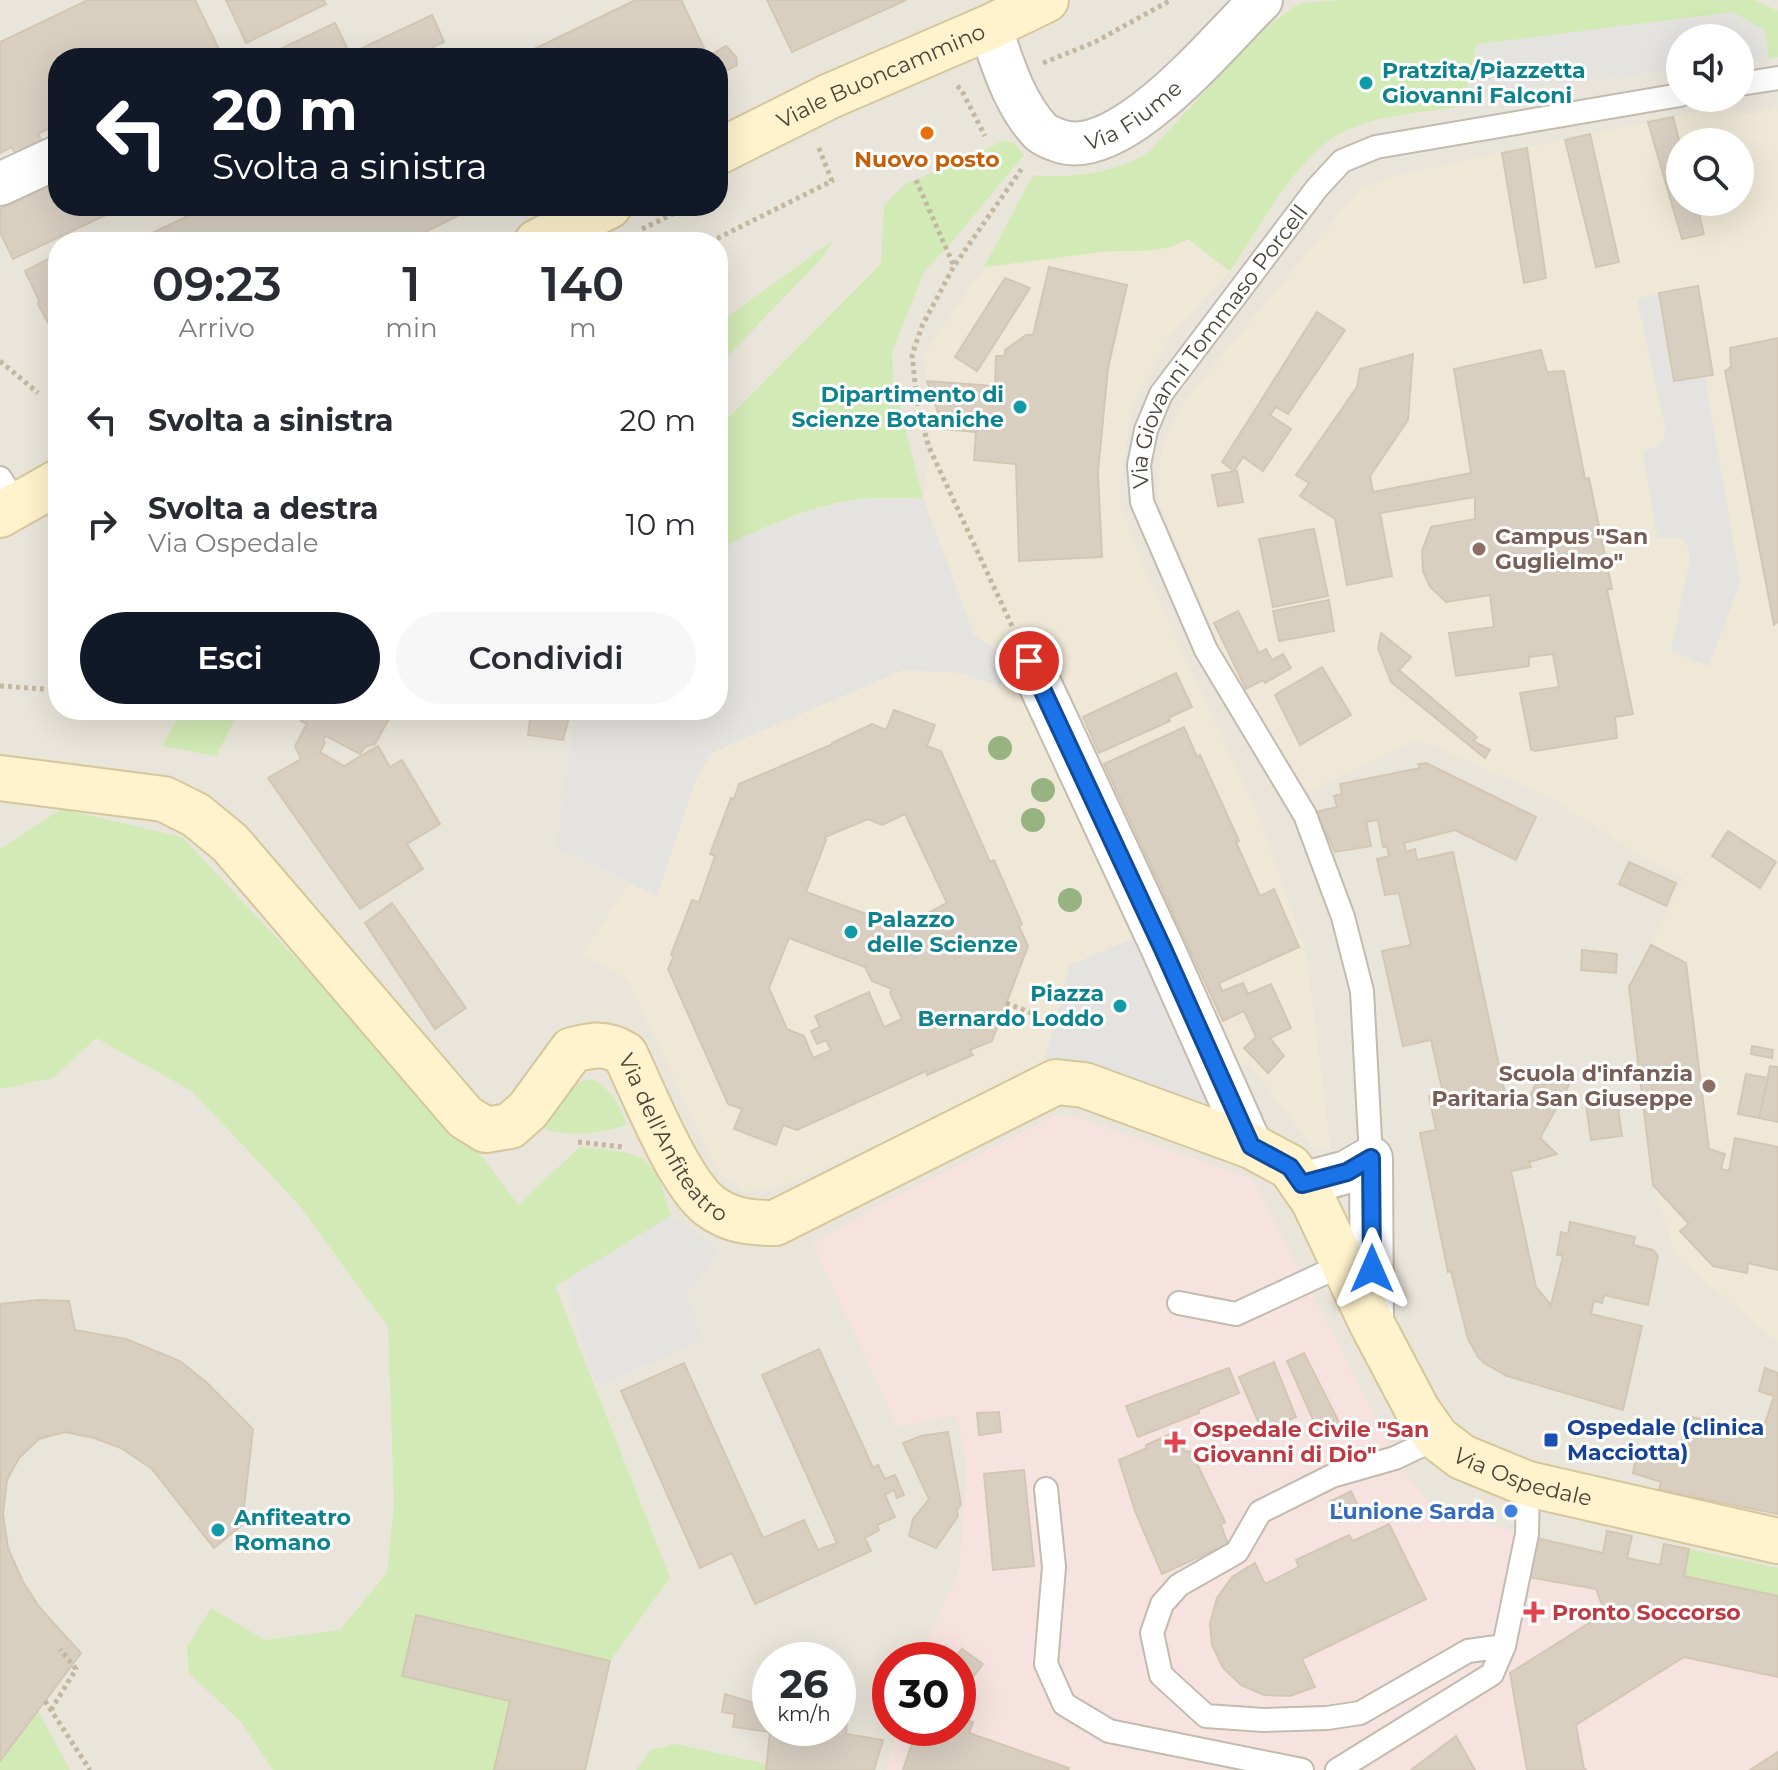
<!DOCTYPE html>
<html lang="it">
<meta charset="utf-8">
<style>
body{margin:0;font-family:Montserrat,sans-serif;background:#f7f7f7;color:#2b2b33;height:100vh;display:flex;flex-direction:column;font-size:30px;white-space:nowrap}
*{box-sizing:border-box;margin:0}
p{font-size:26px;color:#7c7c81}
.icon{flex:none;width:44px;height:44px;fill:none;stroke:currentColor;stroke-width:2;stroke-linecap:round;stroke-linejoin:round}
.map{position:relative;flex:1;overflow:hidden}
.drawer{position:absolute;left:48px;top:232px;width:680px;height:488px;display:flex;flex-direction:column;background:#fff;border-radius:32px;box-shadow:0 8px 32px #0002}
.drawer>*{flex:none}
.top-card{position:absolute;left:48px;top:48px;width:680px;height:168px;border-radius:32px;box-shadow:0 8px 32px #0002;background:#111827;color:#fff;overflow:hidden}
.buttons{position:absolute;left:1666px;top:24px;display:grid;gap:16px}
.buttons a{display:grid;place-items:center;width:88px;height:88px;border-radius:50%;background:#fff;box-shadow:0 8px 32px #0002;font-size:40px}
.speed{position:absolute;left:752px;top:1642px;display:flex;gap:16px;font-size:40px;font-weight:700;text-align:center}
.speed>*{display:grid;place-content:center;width:104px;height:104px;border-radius:50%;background:#fff;box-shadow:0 8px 32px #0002;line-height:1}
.speed small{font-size:20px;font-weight:400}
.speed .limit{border:12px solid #d22;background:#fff;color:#111}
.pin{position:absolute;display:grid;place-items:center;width:68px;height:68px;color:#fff;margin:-34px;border:4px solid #fff;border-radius:50%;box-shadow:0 2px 8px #0007}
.me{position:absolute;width:88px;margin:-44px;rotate:0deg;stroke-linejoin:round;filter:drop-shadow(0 0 6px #0008)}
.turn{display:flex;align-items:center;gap:28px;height:168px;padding:0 32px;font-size:36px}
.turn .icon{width:104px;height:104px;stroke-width:2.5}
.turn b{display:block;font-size:56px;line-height:68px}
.eta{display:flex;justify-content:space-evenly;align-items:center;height:136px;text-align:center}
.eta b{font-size:48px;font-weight:600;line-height:56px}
.primary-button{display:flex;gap:16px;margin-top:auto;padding:16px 32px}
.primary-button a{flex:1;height:92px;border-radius:48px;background:#111827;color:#fff;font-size:32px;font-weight:600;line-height:92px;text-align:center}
.primary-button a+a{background:#f7f7f7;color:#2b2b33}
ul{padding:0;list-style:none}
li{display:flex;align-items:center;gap:24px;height:104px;padding:0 32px}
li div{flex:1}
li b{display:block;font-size:30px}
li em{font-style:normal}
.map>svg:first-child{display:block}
</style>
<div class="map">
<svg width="1778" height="1770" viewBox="0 0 1778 1770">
<rect width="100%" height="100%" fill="#f6f3ec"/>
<path fill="#eae5da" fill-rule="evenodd" d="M0,0H1778V1770H0ZM1680,38H1740V98H1680ZM58,58H718V206H58ZM1680,142H1740V202H1680ZM58,242H718V710H58ZM770,1660H838V1728H770ZM890,1660H958V1728H890Z"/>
<g fill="#efe8d6" fill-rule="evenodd">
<path d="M1725,106L1746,115L1776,106L1778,112V1342L1677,1258L1653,1185L1629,987L1684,878L1635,853L1550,797L1417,739L1303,794L1217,645L1159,501V467L1165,438L1182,404L1357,192L1388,177ZM1680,142H1740V202H1680Z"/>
<polygon points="1178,232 1230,271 1169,337 1131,411 1119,499 1145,570 1260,819 1306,952 1331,1152 1313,1148 1247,1061 1211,1116 1061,1064 780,1187 745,1191 718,1173 628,980 583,954 628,884 556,848 576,710 718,710 718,550 860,499 923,498 931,442 924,354 984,267"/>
</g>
<polygon fill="#f6e3e0" points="1054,1116 1072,1116 1250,1178 1260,1192 1400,1466 1433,1507 1536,1538 1603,1553 1632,1536 1627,1558 1659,1565 1664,1544 1689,1549 1684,1576 1778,1596 1778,1770 887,1770 896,1728 958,1728 958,1660 918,1660 959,1573 967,1462 956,1415 898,1427 813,1244 889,1200"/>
<g fill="#d2eab5">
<path d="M1340,0H1754L1778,11V57L1767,59L1765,31L1477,44L1462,106C1422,113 1372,114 1336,136C1294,161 1258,230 1230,271L1188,239C1162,255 1132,249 1102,252C1063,257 1023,262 984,267L1033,175C1070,179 1119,173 1150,151L1259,33L1294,7L1303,3Z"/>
<path d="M1005,140L1015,144L1024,155L951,243L925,270L892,351L893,379L923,498C903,499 881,497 860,499C811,505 761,528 718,550V428L881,264L884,205L904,185Z"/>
<polygon points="835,239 821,259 718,366 718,324"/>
<polygon points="182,710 240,710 216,756 162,746"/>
<path d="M62,809L182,837L484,1159L518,1205L580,1147C602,1150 639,1149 653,1168C662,1179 666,1202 671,1216L555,1286L670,1577L610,1661L402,1676L510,1701L494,1770H273L241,1722L189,1673L187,1647L211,1608L265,1640L340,1630L387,1573L394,1504L388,1327L299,1205L192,1091L96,1038L53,1078L0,1089V849Z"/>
<path d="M592,1079C610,1088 621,1105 626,1125C597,1134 574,1137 544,1129C551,1105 568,1083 592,1079Z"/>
<polygon points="1689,1549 1778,1568 1778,1596 1684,1576"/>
<polygon points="38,1711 70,1770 0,1770 0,1761"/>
<polygon points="676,1744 794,1770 636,1770 651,1750"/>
</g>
<g fill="#e5e3e0">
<polygon points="1733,12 1765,31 1769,59 1740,62 1740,38 1680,38 1680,69 1467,95 1477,44"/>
<polygon points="1659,293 1674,381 1705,376 1740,582 1709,666 1671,651 1689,564 1689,549 1684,541 1675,537 1658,539 1642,452 1660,445 1664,437 1665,427 1637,299"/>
<polygon points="923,498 974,635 1010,660 1000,687 961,673 903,670 711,753 695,782 657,896 556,848 576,710 718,710 718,550 752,533 809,512 860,499"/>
<polygon points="1143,934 1222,1098 1211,1116 1045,1058 1070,965"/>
<polygon points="671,1216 719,1249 687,1296 703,1340 598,1386 583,1347 567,1279"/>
</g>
<g fill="#d8cfc1" stroke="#d3c7b4" stroke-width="2" fill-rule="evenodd">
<polygon points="88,0 195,0 218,47 196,58 58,58 58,124 38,134 44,144 17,158 12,147 0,153 0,42"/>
<polygon points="226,0 324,0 326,4 246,43"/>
<polygon points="636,0 681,0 708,57 726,46 736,57 737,65 718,75 718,58 516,58"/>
<polygon points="636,0 681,0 708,57 726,46 736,57 737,65 718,75 718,58 516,58"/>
<polygon points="767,0 906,0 792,52"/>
<polygon points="432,15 444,42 409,58 262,58 335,23 350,54"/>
<polygon points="432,15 444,42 409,58 262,58 335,23 350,54"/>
<polygon points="1673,117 1680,144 1680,202 1696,202 1704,234 1682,239 1648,122"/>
<polygon points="1590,134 1619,262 1596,267 1565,140"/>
<polygon points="1527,148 1546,278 1524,283 1502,153"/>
<polygon points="58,181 58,206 125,206 13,259 0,232 0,209"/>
<polygon points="209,206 478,206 404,242 134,242"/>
<polygon points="209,206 478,206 404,242 134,242"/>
<polygon points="56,255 58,260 58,341 38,304 39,300 25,271"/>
<polygon points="1049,267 1127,285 1108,368 1098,472 1102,557 1019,561 1016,464 974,460 976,432 944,429 927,381 995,386 996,356 1005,356 1005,350 1026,335 1033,335"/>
<polygon points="1005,278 1030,288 977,371 955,357"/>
<polygon points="1698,286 1713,375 1674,381 1659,293"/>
<polygon points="1317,312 1345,330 1288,414 1276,407 1270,415 1291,429 1263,471 1243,457 1234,471 1222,462"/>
<polygon points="1778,338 1778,621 1774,625 1725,371 1731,367 1730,348"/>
<polygon points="1541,350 1547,372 1564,371 1585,479 1589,478 1612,589 1607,589 1633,714 1615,717 1617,738 1535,751 1531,749 1520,693 1559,687 1553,654 1529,657 1529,666 1456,676 1449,633 1494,627 1490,595 1446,602 1430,587 1423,571 1422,551 1431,527 1475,519 1475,497 1380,513 1392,576 1347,585 1335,519 1300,496 1309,483 1296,475 1357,387 1360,369 1413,354 1408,420 1370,476 1373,492 1471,473 1454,369"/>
<polygon points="1237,471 1243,502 1218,506 1212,475"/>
<polygon points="1314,529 1328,596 1273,607 1259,539"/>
<polygon points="1329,600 1334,631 1279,641 1273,611"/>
<polygon points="1238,611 1259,653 1266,649 1272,660 1283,654 1291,668 1265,683 1263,680 1246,689 1214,623"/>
<polygon points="1381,633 1411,657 1399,670 1477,737 1473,741 1490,750 1485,758 1391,682 1378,648"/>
<polygon points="1322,667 1351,715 1300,745 1275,695"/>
<polygon points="1176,673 1192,707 1168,718 1170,721 1099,753 1083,717"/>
<polygon points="307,710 394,710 375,744 365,747 360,754 326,736 323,740 325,743 320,752 344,766 378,746 390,767 402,760 440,824 407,844 423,869 360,909 268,778 301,759 295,746 307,724 301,721"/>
<polygon points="531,710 571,710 563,740 528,735"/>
<path d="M894,710L935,725L927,746L941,751L990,862L994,860L1022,924L1019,926L1028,946L992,1041L970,1050L973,1055L927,1075L926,1071L797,1130L783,1125L776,1145L734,1129L742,1109L728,1104L668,969L674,956L671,955L692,900L699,902L715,856L710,854L731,798L734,799L739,784L833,744L832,743L872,724L886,730ZM905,814L947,903L919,918L898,912L883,920L806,892L826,840L825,837L868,819L882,825ZM789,938L865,967L872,981L892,989L890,993L902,1019L884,1027L869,992L815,1016L820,1027L811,1031L817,1044L826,1040L831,1050L813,1058L804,1036L787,1029L769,988Z"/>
<polygon points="1184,727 1197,757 1200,755 1239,841 1236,842 1260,896 1274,889 1299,947 1219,983 1222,991 1243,983 1248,994 1271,984 1291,1028 1270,1038 1284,1056 1268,1073 1244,1048 1256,1037 1244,1011 1223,1021 1104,764"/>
<polygon points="1426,763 1536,817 1516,860 1455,830 1404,843 1406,852 1415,849 1417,860 1453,852 1507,1103 1516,1101 1519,1096 1528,1101 1537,1081 1544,1086 1557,1064 1575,1074 1540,1138 1557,1154 1529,1162 1531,1167 1511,1171 1536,1287 1551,1305 1563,1256 1557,1255 1561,1232 1568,1234 1570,1222 1635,1237 1633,1245 1653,1250 1658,1256 1648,1305 1604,1295 1602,1303 1594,1301 1591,1314 1642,1326 1623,1410 1507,1376 1484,1363 1478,1357 1468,1339 1451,1271 1448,1272 1420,1133 1436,1130 1429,1096 1443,1093 1431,1040 1403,1046 1382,951 1411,945 1399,893 1385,895 1377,859 1389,856 1387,846 1383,847 1378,820 1366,822 1371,846 1335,852 1316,812 1337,807 1334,796 1342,794 1340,784 1420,768 1418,764"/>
<polygon points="1728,831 1776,862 1760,888 1712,856"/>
<polygon points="1629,862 1676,883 1666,906 1619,884"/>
<polygon points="392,903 466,1008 435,1029 365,923"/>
<polygon points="1651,945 1686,963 1709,1149 1725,1154 1721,1169 1729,1171 1735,1138 1778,1147 1778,1270 1748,1263 1747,1273 1713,1266 1680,1231 1689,1224 1653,1185 1629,987"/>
<polygon points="1582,950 1617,954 1616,973 1581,970"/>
<polygon points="1752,1046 1773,1050 1772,1058 1751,1054"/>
<polygon points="1770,1066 1778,1067 1778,1122 1759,1118"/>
<polygon points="1746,1074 1768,1078 1759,1118 1738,1114"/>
<polygon points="1616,1093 1622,1136 1591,1140 1585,1097"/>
<polygon points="38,1300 69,1301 75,1330 126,1339 180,1361 206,1382 253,1429 242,1525 214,1548 152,1469 121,1448 94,1438 65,1432 39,1439 19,1458 7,1480 3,1514 8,1548 23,1582 40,1608 81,1653 0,1761 0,1304"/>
<polygon points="819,1349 873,1468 878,1465 885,1479 895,1475 904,1495 897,1498 894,1490 885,1495 895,1517 877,1525 879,1530 865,1538 871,1551 755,1604 732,1553 700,1568 621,1391 684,1363 763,1538 804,1520 818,1550 837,1543 762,1375"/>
<polygon points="1304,1353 1342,1428 1321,1438 1287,1361"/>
<polygon points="1274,1362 1296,1417 1262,1431 1239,1377"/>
<polygon points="1229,1368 1239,1393 1198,1410 1199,1413 1138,1437 1126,1406"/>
<polygon points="1765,1368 1778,1373 1778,1514 1659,1490 1661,1482 1633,1473 1637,1453 1650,1456 1651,1447 1679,1452 1687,1416 1762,1432 1774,1396 1759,1391"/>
<polygon points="999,1412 1001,1432 979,1435 977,1413"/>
<polygon points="1176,1431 1185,1452 1191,1451 1225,1522 1221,1525 1228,1544 1162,1574 1135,1511 1119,1460 1147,1448 1146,1445"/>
<polygon points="948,1432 961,1504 957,1510 958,1516 936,1548 909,1536 913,1519 929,1499 903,1443 921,1436"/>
<polygon points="1024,1470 1034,1566 993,1570 984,1474"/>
<polygon points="1351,1491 1361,1512 1339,1522 1329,1502"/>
<polygon points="1389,1524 1426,1599 1302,1659 1315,1687 1290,1696 1264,1695 1241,1685 1223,1668 1212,1645 1210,1623 1217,1598 1232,1577 1255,1563 1265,1584 1299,1567 1296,1560 1349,1535 1353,1541"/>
<polygon points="1607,1531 1632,1536 1627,1558 1660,1565 1664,1544 1689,1549 1684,1576 1778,1596 1778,1677 1684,1657 1576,1725 1584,1769 1587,1770 1527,1770 1510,1673 1605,1613 1596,1589 1528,1577 1536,1538 1603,1553"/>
<polygon points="416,1615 610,1661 585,1770 494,1770 510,1701 402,1676"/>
<polygon points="962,1649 983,1664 958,1697 958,1660 954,1660"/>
<polygon points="725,1694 770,1708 770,1728 838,1728 838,1719 847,1719 846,1734 883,1740 874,1770 766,1770 770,1732 733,1727 735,1714 722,1712"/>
<polygon points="958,1717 973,1722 969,1733 1069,1768 1068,1770 903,1770 917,1728 958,1728"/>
<polygon points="1456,1736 1475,1770 1411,1770"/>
<polygon points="1778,1752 1778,1770 1750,1770"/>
</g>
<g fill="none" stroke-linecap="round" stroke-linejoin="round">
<g stroke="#c2bbae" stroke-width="26">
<g id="lane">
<polyline points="1740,84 1778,78"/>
<polyline points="0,478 9,492"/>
<path id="s1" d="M1371,1158L1362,991L1343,917L1305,815L1206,650L1142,502L1139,465L1146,430L1161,394L1317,188L1342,161L1376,147L1680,95"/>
<polyline points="1179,1303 1236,1314 1344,1264"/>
<polyline points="1437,1438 1395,1458 1332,1476 1260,1512 1237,1552 1179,1585 1162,1604 1152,1633 1161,1675 1206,1716 1263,1720 1327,1718 1360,1713 1468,1651 1504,1646"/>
<polyline points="1046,1489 1054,1567 1046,1664 1064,1704 1109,1731 1302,1770"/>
<polyline points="1337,1770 1492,1674 1504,1646 1527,1534 1528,1484"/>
</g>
</g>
<g stroke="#c2bbae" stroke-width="46">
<g id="street">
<path id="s2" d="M990,27C1002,62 1014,104 1041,132C1045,136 1052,138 1057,140C1119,166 1221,38 1261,0"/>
<polyline points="0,184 58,157"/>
<polyline points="1029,661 1163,949 1251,1146"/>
<polyline points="1302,1184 1347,1172 1371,1158 1372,1324"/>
</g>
</g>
<g stroke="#d6c79b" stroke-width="48">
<g id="secondary">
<path id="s3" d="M718,152L830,96L990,27L1046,0"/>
<polyline points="537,242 609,206"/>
<polyline points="0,515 58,482"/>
<path id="s4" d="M0,778L164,799L196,815L230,843L465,1117L486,1130L510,1126L528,1110L572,1050C593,1045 606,1042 625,1054C644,1093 678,1181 710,1206C730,1221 751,1223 775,1223L1056,1082L1084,1085L1251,1146L1290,1167L1313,1200L1372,1324L1418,1411L1437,1438L1462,1457L1528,1484L1778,1541"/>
</g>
</g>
<g stroke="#c4b79f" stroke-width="5" stroke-dasharray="4 4" stroke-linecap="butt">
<polyline points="1043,63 1095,42 1171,0"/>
<polyline points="957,86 961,89 985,136"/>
<polyline points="916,180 954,266"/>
<polyline points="642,229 689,206"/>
<polyline points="710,242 832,181 818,146"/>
<polyline points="0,361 38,393"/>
<polyline points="1012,626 928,445 917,401 912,355 922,326 954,266 1023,167"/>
<polyline points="0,686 58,690"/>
<polyline points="1006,1003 1049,1020"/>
<polyline points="578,1142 623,1147"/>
<polyline points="45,1701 90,1770"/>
<polyline points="51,1710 76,1669 60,1649"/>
</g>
<use href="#lane" stroke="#fff" stroke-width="22"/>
<use href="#street" stroke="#fff" stroke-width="42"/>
<use href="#secondary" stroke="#fff3cd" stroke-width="44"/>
</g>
<g fill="#97b381">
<circle cx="1000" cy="748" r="12"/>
<circle cx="1043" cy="790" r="12"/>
<circle cx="1033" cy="820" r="12"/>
<circle cx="1070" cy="900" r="12"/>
</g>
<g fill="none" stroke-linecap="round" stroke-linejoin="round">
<g stroke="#114b97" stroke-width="20">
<polyline id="route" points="1029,661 1163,949 1251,1146 1290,1167 1302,1184 1347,1172 1371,1158 1372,1269"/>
</g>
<use href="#route" stroke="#1a73e8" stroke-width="14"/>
</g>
<g fill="#0f9aa8" stroke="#fff" stroke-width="3">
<circle cx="1366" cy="83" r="8"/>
<circle cx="1020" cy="407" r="8"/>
<circle cx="851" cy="932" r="8"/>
<circle cx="1120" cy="1006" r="8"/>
<circle cx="218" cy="1530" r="8"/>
</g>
<circle fill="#e8710a" stroke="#fff" stroke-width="3" cx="927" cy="133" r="8"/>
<g fill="#8d6e63" stroke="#fff" stroke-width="3">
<circle cx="1479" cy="549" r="8"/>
<circle cx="1709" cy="1086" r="8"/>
</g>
<rect fill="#1a4fb4" stroke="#fff" stroke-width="3" x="1543" y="1432" width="16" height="16" rx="4"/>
<g fill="#e0444e" stroke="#fff" stroke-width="3">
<path d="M1171 1430h8v8h8v8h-8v8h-8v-8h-8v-8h8z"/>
<path d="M1530 1600h8v8h8v8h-8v8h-8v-8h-8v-8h8z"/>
</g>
<circle fill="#3f7fe0" stroke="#fff" stroke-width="3" cx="1511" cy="1511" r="8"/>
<g text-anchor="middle" stroke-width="6" stroke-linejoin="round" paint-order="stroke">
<g font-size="22" font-weight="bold" fill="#0d838f" stroke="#fff" text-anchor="start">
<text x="1382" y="78">Pratzita/Piazzetta<tspan x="1382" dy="25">Giovanni Falconi</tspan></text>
<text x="1004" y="402" text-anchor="end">Dipartimento di<tspan x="1004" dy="25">Scienze Botaniche</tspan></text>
<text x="867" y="927">Palazzo<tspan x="867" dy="25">delle Scienze</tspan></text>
<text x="1104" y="1001" text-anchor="end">Piazza<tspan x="1104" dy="25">Bernardo Loddo</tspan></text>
<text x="234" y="1525">Anfiteatro<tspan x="234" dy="25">Romano</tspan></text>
</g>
<g font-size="22" fill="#4b4439" stroke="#fff">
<text dy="8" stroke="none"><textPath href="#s3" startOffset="180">Viale Buoncammino</textPath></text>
<text dy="8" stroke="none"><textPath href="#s2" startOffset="220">Via Fiume</textPath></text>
<text dy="8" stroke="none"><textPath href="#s1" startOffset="886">Via Giovanni Tommaso Porcell</textPath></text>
<text dy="8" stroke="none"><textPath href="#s4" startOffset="906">Via dell'Anfiteatro</textPath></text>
<text dy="8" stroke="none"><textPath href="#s4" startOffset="2022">Via Ospedale</textPath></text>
</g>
<g font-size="22" font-weight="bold" fill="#c56008" stroke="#fff">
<text x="927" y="167">Nuovo posto</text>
</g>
<g font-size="22" font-weight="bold" fill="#785e54" stroke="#fff" text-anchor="start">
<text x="1495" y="544">Campus "San<tspan x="1495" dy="25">Guglielmo"</tspan></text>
<text x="1693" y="1081" text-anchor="end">Scuola d'infanzia<tspan x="1693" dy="25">Paritaria San Giuseppe</tspan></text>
</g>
<g font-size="22" font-weight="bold" fill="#164399" stroke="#fff" text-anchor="start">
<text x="1567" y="1435">Ospedale (clinica<tspan x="1567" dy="25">Macciotta)</tspan></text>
</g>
<g font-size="22" font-weight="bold" fill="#be3a42" stroke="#fff" text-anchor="start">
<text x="1193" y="1437">Ospedale Civile "San<tspan x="1193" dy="25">Giovanni di Dio"</tspan></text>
<text x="1552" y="1620">Pronto Soccorso</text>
</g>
<g font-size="22" font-weight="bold" fill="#366cbe" stroke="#fff" text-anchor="end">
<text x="1495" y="1519">Ľunione Sarda</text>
</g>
</g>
</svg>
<div class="buttons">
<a><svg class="icon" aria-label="sound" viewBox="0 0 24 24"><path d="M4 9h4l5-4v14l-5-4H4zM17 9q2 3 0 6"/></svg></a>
<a><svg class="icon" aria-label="search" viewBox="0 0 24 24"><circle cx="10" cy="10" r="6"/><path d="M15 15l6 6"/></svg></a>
</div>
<div class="speed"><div>26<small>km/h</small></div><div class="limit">30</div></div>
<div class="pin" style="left:1029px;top:661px;background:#d93025"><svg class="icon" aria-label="arrive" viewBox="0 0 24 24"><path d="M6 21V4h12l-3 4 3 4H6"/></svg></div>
<svg class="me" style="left:1372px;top:1269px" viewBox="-20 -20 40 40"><path d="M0-17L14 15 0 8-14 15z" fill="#1a73e8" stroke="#fff" stroke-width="4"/></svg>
<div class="top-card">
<div class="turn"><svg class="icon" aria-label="left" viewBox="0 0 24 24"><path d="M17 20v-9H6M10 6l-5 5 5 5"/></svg><div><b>20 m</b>Svolta a sinistra</div></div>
</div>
<section class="drawer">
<div class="eta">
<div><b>09:23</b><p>Arrivo</p></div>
<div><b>1</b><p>min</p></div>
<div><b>140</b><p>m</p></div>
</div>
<ul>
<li><svg class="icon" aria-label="left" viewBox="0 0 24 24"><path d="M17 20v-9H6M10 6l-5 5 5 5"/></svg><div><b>Svolta a sinistra</b></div><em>20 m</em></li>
<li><svg class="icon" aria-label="right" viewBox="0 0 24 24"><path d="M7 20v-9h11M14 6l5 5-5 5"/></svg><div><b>Svolta a destra</b><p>Via Ospedale</p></div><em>10 m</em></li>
</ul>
<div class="primary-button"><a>Esci</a><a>Condividi</a></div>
</section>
</div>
